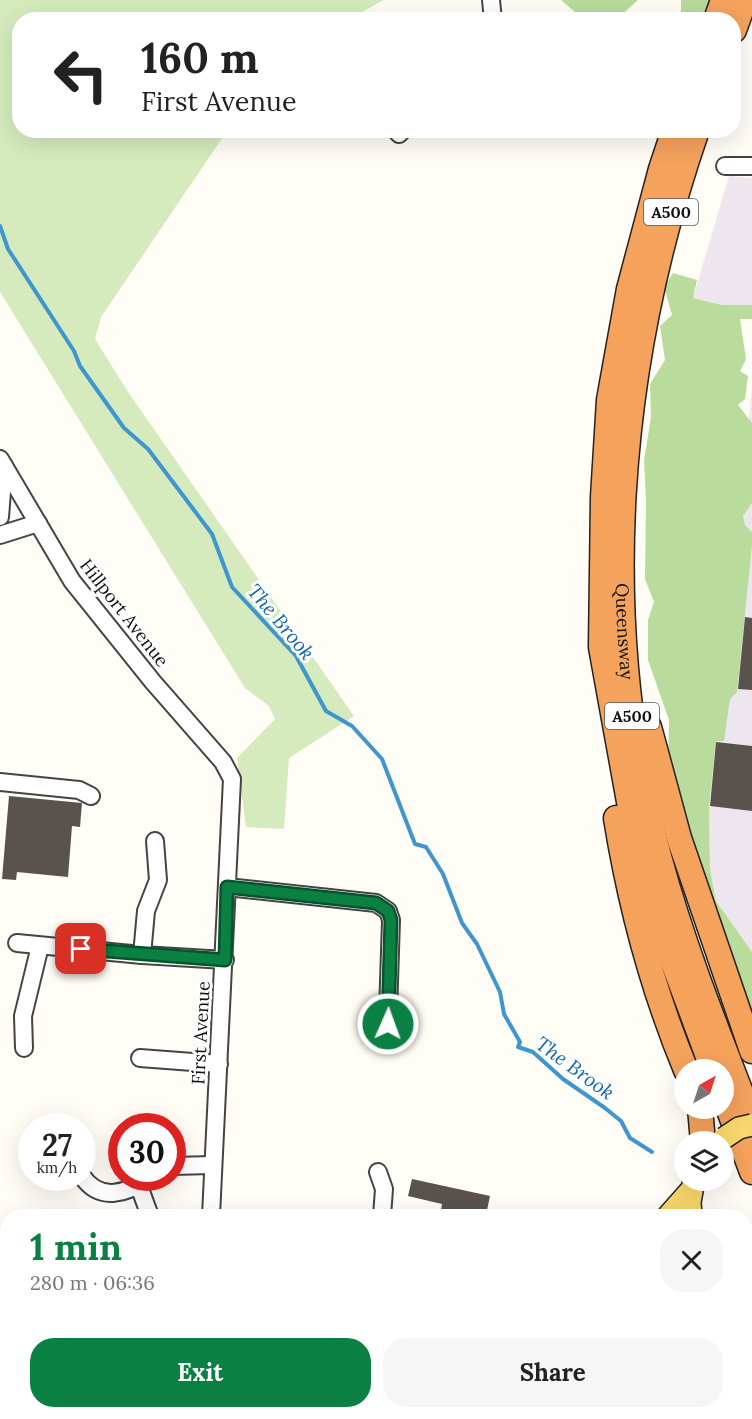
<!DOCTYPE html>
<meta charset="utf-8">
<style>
body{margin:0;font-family:Lora,serif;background:#f6f6f6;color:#222;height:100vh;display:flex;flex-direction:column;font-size:22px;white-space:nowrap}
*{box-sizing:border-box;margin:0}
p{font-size:20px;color:#767676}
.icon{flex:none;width:33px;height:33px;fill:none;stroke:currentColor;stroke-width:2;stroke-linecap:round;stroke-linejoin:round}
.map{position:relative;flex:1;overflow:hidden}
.drawer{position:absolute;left:0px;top:1209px;width:753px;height:210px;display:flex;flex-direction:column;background:#fff;border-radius:24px 24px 0 0;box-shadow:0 6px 24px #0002}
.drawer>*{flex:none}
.banner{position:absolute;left:12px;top:12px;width:729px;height:126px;border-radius:24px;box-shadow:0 6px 24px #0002;background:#fff;color:#222;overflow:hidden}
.needle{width:39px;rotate:39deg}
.controls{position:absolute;left:674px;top:1059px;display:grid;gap:12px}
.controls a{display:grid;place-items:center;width:60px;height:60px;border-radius:50%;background:#fff;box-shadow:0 6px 24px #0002;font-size:30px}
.speed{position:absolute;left:18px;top:1113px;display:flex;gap:12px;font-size:30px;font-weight:700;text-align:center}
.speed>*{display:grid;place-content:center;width:78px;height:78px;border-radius:50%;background:#fff;box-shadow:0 6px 24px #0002;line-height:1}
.speed small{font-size:15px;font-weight:400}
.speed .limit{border:9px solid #d22;background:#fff;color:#111}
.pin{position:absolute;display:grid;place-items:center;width:51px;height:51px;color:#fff;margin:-26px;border-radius:12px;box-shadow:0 3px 9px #0006}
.me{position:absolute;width:66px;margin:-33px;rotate:2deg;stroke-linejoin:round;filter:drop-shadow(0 0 4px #0008)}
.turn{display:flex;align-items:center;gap:21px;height:126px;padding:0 30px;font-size:27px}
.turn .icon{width:78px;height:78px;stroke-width:2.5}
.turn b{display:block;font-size:42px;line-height:51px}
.round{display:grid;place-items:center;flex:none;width:63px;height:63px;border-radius:24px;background:#f6f6f6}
.summary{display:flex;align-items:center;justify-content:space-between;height:102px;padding:0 30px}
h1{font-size:36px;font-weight:700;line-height:45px;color:#0b8043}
.primary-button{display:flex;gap:12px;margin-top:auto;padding:12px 30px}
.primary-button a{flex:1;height:69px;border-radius:24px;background:#0b8043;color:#fff;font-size:24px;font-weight:700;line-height:69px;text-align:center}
.primary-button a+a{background:#f6f6f6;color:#222}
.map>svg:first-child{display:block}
</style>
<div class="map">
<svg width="752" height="1419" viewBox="0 0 752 1419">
<rect width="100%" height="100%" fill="#fffdf5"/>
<g fill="#eee6ef">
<polygon points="729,176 752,178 752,305 722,305 693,298"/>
<polygon points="752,389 752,952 716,901 710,869 709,806"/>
</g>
<polygon fill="#d5ebbd" points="0,0 384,0 349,19 20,20 20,130 227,131 101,317 95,339 128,392 354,716 289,758 284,829 246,827 237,758 275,719 269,706 245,688 0,292"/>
<g fill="#b9dc9c">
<polygon points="561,0 638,0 617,19 584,20"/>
<polygon points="681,0 710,0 703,19 681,19"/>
<polygon points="673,273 697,280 693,298 722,305 752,305 752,319 740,319 746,359 740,371 748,376 745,399 738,405 752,423 752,503 743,516 745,525 752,532 752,545 737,692 730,699 724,741 716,741 709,806 710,869 716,901 752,952 752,1027 668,764 669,720 648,660 648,620 654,602 645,579 646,501 644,461 651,417 650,384 665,360 660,326 672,315 664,287"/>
</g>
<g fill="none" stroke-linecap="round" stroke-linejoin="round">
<polyline stroke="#3f96cf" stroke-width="4" points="0,226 8,249 74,351 80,366 124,428 148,449 212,534 232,587 296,656 326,711 352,726 382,759 415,844 426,847 443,874 462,923 477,944 500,992 504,1014 520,1042 518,1047 533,1052 563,1079 605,1108 621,1121 630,1138 652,1152"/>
</g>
<g fill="#5a524d">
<polygon points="745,617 752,618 752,690 738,689"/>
<polygon points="716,742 752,746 752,811 710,806"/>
<polygon points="9,796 82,803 80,827 72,826 68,877 17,872 16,880 2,879"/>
<polygon points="412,1179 490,1196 486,1215 462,1210 460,1216 440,1216 442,1204 408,1196"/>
</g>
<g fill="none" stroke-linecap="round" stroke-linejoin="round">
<g stroke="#444" stroke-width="20">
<g id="minor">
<polyline points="491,0 493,20"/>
<polyline points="396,130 399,134 403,130"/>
<polyline points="725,166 752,166"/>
<polyline points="0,459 72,581 153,682 223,762 232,779 211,1216"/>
<polyline points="0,517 4,466"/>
<polyline points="0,535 38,523"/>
<polyline points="0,782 79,790 91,796"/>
<polyline points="155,841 158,880 146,911 142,955 225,960"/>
<polyline points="227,887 376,903 388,911 391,920 387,1044"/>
<polyline points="17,943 142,955"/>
<polyline points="24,1048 23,1016 40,946"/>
<polyline points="140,1058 219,1064"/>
<polyline points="172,1166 213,1165"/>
<polyline points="378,1172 384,1189 382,1216"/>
<path d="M82,1176C100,1203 128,1193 149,1178"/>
<polyline points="139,1186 150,1216"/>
<polyline points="746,1372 752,1379"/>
<polyline points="437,1412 437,1419"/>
<polyline points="565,1412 565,1419"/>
<polyline points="623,1412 624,1419"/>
<polyline points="189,1414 220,1419"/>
<polyline points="751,1419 752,1419"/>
</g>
</g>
<g stroke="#222" stroke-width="24">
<g id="major">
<polyline points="668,1216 691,1190"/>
<polyline points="691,1216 690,1202 694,1180"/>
<polyline points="0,1259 8,1259"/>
</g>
</g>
<g stroke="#222" stroke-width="27">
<g id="highway">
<polyline points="716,20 723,0"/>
<polyline points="734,30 745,0"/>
<polyline points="674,130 661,169 629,289 609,400 603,497 601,647 639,857 660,927 713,1070"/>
<path id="s1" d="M697,130C616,364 595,620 660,860C684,949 719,1035 752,1121"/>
<polyline points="649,727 679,838 752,1051"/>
<path d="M616,818C630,905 652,988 686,1070"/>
<polyline points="723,1094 752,1172"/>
<polyline points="700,1108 703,1142"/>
<polyline points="746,1309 752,1315"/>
</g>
</g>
<use href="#minor" stroke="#fff" stroke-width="16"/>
<use href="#major" stroke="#f9d66b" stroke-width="21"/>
<use href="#highway" stroke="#f5a25d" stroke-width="24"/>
<g stroke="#222" stroke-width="24" stroke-linecap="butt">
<polyline id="major-bridge" points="724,1138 739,1128 752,1125"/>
</g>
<use href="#major-bridge" stroke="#f9d66b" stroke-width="21"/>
</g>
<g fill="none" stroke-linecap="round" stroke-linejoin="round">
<g stroke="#07532c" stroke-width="15">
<polyline id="route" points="81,949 225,960 227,887 376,903 388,911 391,920 388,1024"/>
</g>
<use href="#route" stroke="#0b8043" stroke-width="10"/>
</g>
<g text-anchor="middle" stroke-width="6" stroke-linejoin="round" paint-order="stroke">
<g fill="#fff" stroke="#585858" stroke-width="1.5">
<rect x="644" y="199" width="54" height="26" rx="4.5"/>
<rect x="605" y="703" width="54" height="26" rx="4.5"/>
</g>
<g font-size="16" font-weight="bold" fill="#111">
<text x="671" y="218">A500</text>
<text x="632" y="722">A500</text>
</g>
<g font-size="18" fill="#111" stroke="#fff">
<text transform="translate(124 613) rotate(52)" y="6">Hillport Avenue</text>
<text dy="6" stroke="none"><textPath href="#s1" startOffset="510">Queensway</textPath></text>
<text transform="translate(201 1033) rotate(-87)" y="6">First Avenue</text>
</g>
<g font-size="20" font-style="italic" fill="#1768a6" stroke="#fff">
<text transform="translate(281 622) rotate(50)" y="7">The Brook</text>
<text transform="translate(575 1068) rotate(36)" y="7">The Brook</text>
</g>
</g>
</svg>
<div class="controls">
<a><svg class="needle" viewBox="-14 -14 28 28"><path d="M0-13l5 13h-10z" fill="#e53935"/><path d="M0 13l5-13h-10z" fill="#767676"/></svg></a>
<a><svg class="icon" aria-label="layers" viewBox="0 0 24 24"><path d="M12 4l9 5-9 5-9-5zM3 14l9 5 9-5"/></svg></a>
</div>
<div class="speed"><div>27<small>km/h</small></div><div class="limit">30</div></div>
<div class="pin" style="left:81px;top:949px;background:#d93025"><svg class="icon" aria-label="arrive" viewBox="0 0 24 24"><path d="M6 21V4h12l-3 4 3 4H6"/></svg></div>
<svg class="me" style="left:388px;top:1024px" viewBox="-20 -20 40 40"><circle r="17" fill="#0b8043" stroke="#fff" stroke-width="3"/><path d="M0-11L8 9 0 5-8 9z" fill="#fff"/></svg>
<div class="banner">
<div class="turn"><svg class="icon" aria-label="left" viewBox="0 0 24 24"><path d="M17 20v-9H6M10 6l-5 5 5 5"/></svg><div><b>160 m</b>First Avenue</div></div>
</div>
<section class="drawer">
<div class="summary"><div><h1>1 min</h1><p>280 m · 06:36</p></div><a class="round"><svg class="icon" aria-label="close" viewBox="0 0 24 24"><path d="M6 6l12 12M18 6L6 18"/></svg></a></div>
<div class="primary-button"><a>Exit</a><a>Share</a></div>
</section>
</div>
